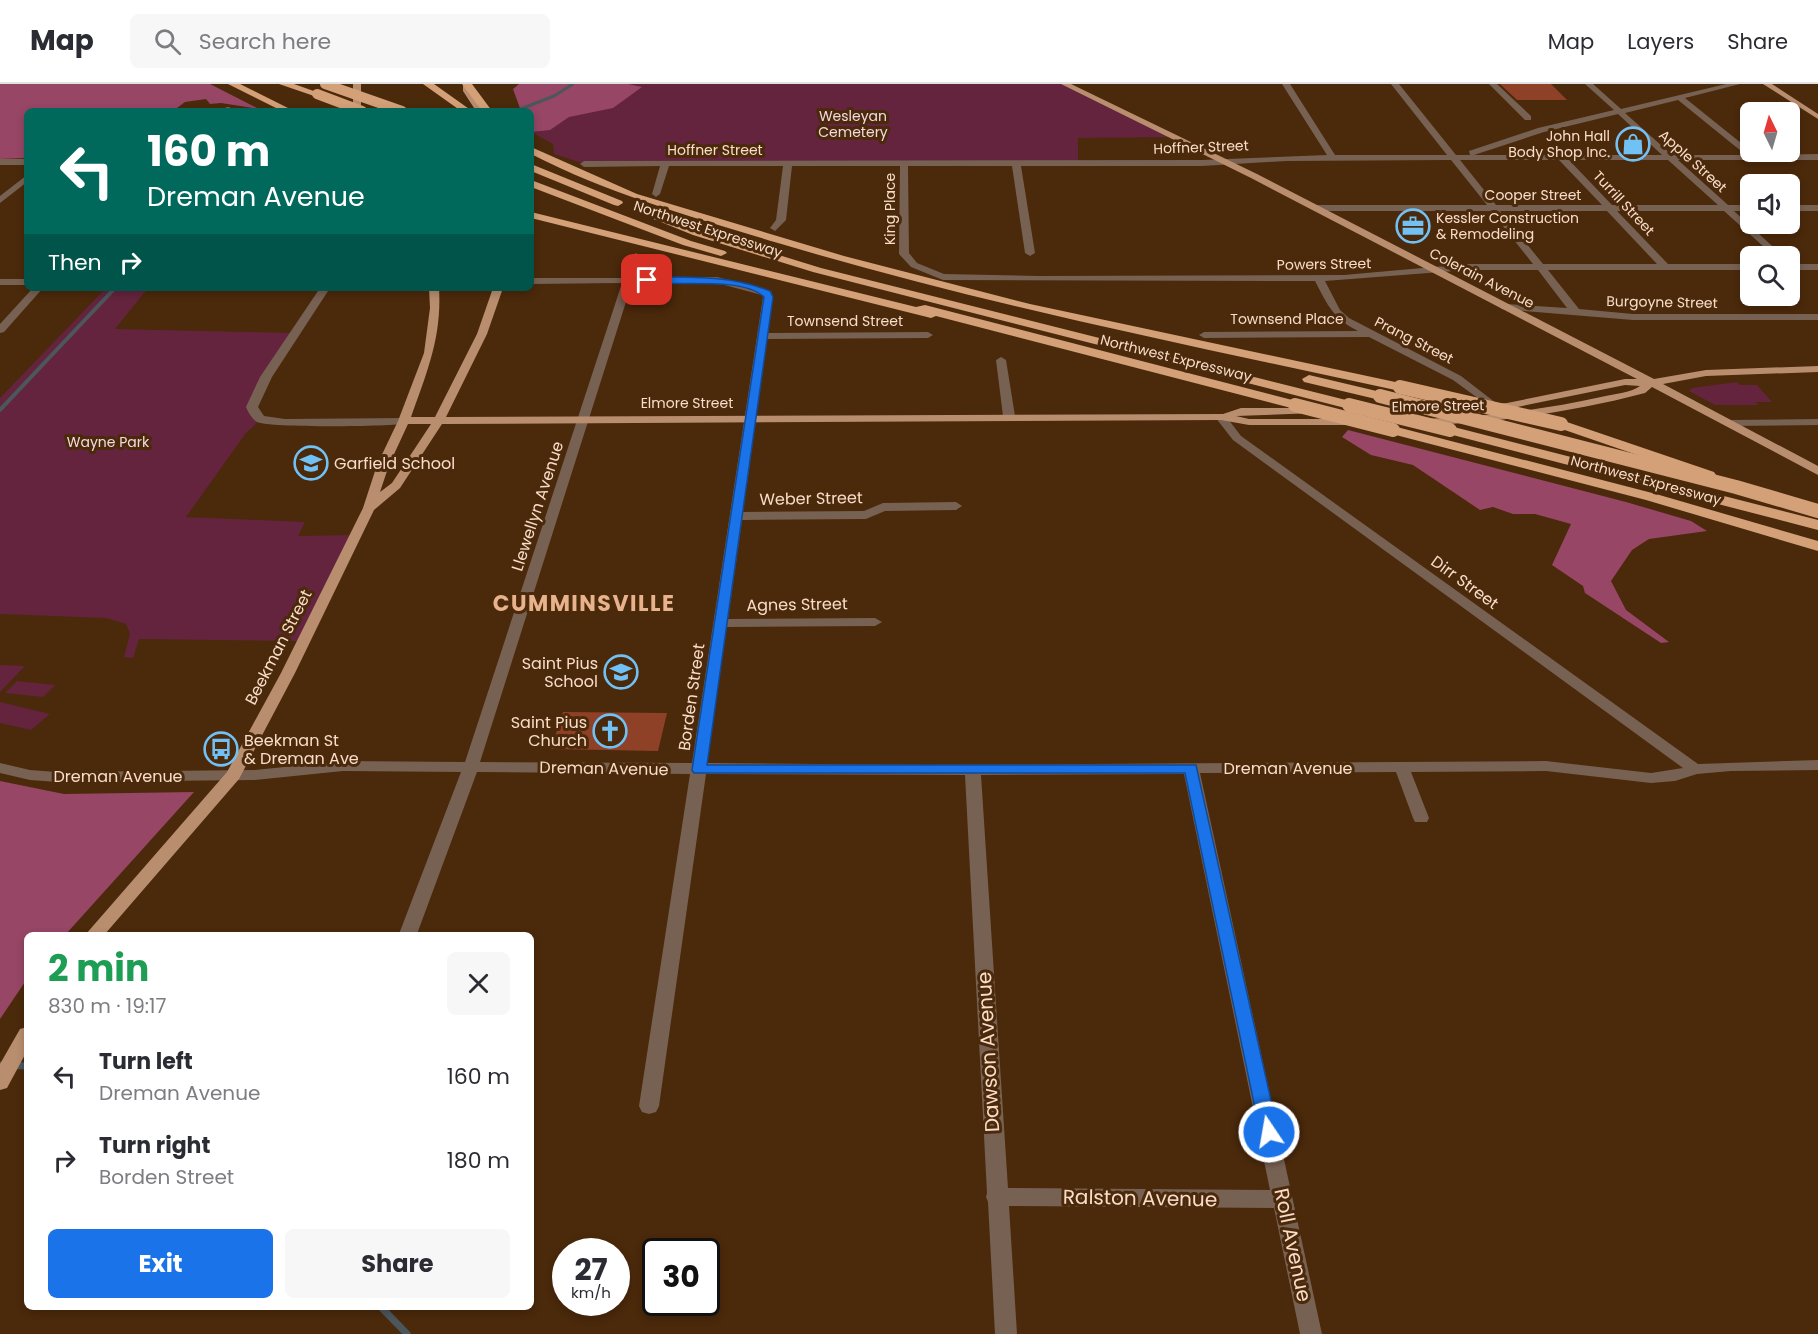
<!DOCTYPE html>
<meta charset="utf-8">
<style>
body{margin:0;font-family:Poppins,sans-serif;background:#f7f7f7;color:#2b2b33;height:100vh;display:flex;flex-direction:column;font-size:22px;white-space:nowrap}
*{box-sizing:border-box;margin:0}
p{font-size:20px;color:#7c7c81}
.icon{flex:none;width:33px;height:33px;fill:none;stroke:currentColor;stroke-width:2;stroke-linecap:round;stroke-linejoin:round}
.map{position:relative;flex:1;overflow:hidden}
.panel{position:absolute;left:24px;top:848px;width:510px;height:378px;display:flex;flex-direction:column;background:#fff;border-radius:9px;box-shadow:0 3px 9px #0003}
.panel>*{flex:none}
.top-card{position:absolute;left:24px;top:24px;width:510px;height:183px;border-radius:9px;box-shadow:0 3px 9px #0003;background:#00695c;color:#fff;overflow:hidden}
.needle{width:39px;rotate:355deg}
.tools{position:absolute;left:1740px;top:18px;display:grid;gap:12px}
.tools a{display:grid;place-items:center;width:60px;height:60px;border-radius:9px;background:#fff;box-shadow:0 3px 9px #0003;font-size:30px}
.speed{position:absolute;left:552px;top:1154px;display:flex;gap:12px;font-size:30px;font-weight:700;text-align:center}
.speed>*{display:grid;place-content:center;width:78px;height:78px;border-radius:50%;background:#fff;box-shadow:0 3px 9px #0003;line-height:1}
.speed small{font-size:15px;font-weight:400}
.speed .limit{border:3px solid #111;border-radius:9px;background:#fff;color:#111}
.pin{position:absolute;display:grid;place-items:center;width:51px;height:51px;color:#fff;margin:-26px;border-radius:12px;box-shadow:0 3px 9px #0006}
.me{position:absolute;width:66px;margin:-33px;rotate:348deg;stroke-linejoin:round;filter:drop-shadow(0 0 4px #0008)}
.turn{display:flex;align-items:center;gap:21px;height:126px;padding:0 24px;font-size:27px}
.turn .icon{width:78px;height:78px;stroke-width:2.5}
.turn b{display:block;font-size:42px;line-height:51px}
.then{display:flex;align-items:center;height:57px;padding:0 24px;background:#0003;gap:12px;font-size:22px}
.round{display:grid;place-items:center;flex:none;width:63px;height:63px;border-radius:9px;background:#f7f7f7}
.headline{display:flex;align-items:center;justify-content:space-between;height:102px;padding:0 24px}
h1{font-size:36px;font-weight:700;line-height:45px;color:#1e9e55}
.action{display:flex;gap:12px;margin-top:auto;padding:12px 24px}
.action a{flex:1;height:69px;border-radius:9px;background:#1a73e8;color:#fff;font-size:24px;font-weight:700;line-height:69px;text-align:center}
.action a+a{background:#f7f7f7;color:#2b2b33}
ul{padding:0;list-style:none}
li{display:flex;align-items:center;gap:18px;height:84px;padding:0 24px}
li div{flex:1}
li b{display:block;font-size:22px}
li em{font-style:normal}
header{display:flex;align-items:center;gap:36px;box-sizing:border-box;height:84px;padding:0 30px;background:#fff;border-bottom:2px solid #e1e1e2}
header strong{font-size:28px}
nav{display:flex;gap:33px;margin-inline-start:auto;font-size:21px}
.search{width:420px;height:54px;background:#f7f7f7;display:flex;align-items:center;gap:15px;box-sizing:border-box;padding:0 21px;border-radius:9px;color:#7c7c81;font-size:22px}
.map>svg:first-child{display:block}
</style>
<header>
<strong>Map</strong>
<div class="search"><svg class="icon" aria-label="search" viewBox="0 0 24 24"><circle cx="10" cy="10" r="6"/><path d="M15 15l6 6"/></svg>Search here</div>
<nav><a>Map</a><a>Layers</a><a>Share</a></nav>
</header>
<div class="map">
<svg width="1818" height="1250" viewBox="0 0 1818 1250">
<rect width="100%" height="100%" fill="#4b290b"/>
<g fill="#64243d">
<polygon points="581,0 1065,0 1175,53 1078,54 1078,79 585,80 554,70 553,60 531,48 531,34"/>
<polygon points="106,204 148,204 115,245 295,249 252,323 261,335 246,349 186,433 305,438 298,452 355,451 304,557 139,555 133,574 124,573 130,550 126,540 106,534 0,530 0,314"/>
<polygon points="1737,298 1740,301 1757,301 1772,318 1756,318 1758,321 1715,321 1689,307 1692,304"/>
<polygon points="0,581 25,582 0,608"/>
<polygon points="17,597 55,601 43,613 5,609"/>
<polygon points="0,618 50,630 31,646 0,639"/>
</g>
<g fill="#974665">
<polygon points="0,0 210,0 259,25 221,19 210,20 206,15 185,18 173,27 27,27 27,74 0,75"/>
<polygon points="519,0 628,0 642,3 613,24 569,33 550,46 531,48 531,27 521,27 513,5"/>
<polygon points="1348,346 1626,418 1691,437 1707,447 1649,455 1632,466 1611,497 1626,526 1669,558 1661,559 1585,509 1583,502 1552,481 1571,440 1535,430 1513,430 1493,423 1480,426 1413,381 1371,371 1342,353"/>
<polygon points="0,697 64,710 194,708 66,850 27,850 27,895 0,935"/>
</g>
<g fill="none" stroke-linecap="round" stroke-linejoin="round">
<polyline stroke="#4c575b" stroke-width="3" points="518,26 554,12 573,0"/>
<polyline stroke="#4c575b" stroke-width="4" points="0,326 115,204"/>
<g stroke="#4c575b" stroke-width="7">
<polyline points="0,981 27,982"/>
<polyline points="380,1222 407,1250"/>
</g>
</g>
<g fill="#8f4128">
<polygon points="1500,0 1551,0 1567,16 1517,16"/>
<polygon points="563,628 667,629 658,667 551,665"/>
</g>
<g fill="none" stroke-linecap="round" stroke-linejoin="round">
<g fill="#776152" fill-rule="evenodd">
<path d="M1282,0H1290L1335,71H1447L1391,0H1399L1456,71H1470L1469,67L1538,44L1614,26L1585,0H1593L1621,25L1726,0H1740L1685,14L1756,71L1818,70V76H1678L1728,121H1750V127H1734L1783,172H1774L1724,127H1617L1668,180H1750V186H1548L1579,225L1633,230H1818V236H1633L1501,225V221L1505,220L1567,224L1538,186H1467L1325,197L1340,226L1349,234L1461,292L1505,326L1507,328L1501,331L1453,296L1369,253L1204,254L1199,251L1204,248L1358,247C1333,234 1328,222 1315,197L943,196L911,183L899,170L900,82H792L786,136L775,147L770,144L776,136L783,82H669L660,110L656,113L652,110L660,82L584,83L580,80L584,77L1202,76L1327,71ZM1678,16L1746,71H1672L1625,29ZM1618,30L1662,71H1474L1544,48ZM1451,76L1487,121H1316L1311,124L1316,127H1491L1533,180H1467L1344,191L1039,192L944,190L917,179L909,169L908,82H1012L1025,169L1030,172L1035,169L1021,82H1202L1286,77ZM1460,76H1559L1602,121H1496ZM1569,76H1668L1718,121H1612ZM1500,127H1607L1657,180H1543Z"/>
<polygon points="1489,0 1497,0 1531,32 1531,36 1525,36"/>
<polygon points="227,23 230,23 230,27 219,27"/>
<rect x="0" y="75" width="27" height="6"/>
<polygon points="27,91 27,98 0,119 0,112"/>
<rect x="1790" y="121" width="28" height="6"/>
<path d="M636,169L641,172L634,193H717L771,207L773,213L768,249L928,248L933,251L928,254L767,255L743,428L864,427L883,419L956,418L962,422L956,426L885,427L866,435L742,436L728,535L875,534L882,538L875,542L726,543L707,679L925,681L1546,677L1651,689L1683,684L1233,356L1215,333L1221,330L1225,331L1241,352L1698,680L1818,676V686L1731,687L1697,690L1675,697L1651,699L1546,687L1411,688L1429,734L1427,738H1415L1413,734L1396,688L1200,689L1322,1250H1300L1274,1124L1009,1122L1017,1250H995L988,1118L986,1113L987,1109L965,691L706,690L659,1022L656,1028L649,1030L642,1028L639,1022L690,690L477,688L417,850H399L461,688L343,687L255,696L57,698L30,696L0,689V679L30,686L57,688L255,686L343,677L465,678L622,199L531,200V194H624L631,172ZM632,199H717L762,211L763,213L692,679L480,678ZM1184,690L1270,1106L1008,1104L981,691Z"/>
<rect x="1790" y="180" width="28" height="6"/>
<rect x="0" y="195" width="27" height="6"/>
<polygon points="33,204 43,204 4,248 0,249 0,240"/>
<path d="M320,204H330L272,293L258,323L264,332L285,335L404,334L408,335V339C392,343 269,344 257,338C252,335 248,328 246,323L260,293Z"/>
<polygon points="1001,273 1006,276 1015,332 1009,335 1003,332 996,276"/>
<polygon points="1818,335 1818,341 1730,342 1724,339 1730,336"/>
</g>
<g fill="#b98e6e" fill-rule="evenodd">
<rect x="353" y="0" width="8" height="27"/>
<polygon points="463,0 471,0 471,7 484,27 476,27 463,7"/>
<path d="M1061,0H1071L1257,90L1654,295L1706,286L1818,282V288L1706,292L1663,300L1818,382V391L1652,303L1645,309C1572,328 1499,339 1423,341L1417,338L1423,335C1483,333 1542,326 1601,313C1613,310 1631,309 1640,302L1625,301L1507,325L1458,329H1380L1378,327L1384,324L1458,323L1507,319L1625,295H1637L1251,94Z"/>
<polygon points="1763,0 1772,0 1818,30 1818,35"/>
<path d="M429,204H439C442,253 427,288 411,333H435L477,250L493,204H503L487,250L446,333L1223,330L1241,324H1312L1318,327L1316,329L1236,332L1249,335H1354L1360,338L1354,341H1249L1221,336L442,340L400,404L374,426L295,589L239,695L105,850H86L227,688L281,589L363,424L377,381L398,337L424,269L430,224ZM408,340H431L392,399L380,408L389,381Z"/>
<polygon points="27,943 27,967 7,1004 0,1006 0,980 20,945"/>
</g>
<g fill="#d3a078" fill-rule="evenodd">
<polygon points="228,0 240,0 294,27 282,27"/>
<polygon points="279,0 294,0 322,10 317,13"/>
<polygon points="423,0 434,0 472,27 461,27"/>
<polygon points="462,0 472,0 492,27 482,27"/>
<path d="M531,63L637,110L844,172L1030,220L1400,299L1407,303L1400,307C1192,262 982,220 778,159C693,133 611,111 531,70Z"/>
<polygon points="531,80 622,117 623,119 618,122 614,121 531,87"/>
<polygon points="531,96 691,157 725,167 727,169 721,172 683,161 531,103"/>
<polygon points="650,127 701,147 821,184 1354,318 1356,321 1349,325 813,188 693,151 646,132 646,128"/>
<polygon points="531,128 916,223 925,221 1300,318 1302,321 1295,325 936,232 931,234 531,134"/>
<polygon points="1309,291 1385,309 1387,312 1380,316 1304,298 1302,295"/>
<polygon points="1561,336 1714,388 1716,391 1714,394 1704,394 1556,343 1554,340"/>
<polygon points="1393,342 1656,410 1818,457 1818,467 1646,416 1388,349 1386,346 1388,343"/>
<polygon points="1450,342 1818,436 1818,446 1445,349 1443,346 1445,343"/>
</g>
<g stroke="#d3a078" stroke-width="10">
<polyline points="325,0 402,27"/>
<polyline points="317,10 362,27"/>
</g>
<g stroke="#d3a078" stroke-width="14">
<polyline points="1400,303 1561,340"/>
<polyline points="1380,312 1736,403 1818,427"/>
<polyline points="1295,321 1393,346"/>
<polyline points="1349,321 1450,346"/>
</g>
</g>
<path fill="#1a73e8" stroke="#114b97" stroke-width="1.5" d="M647,193C689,193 730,191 770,207L773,213L707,681H1196L1278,1048L1275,1054L1269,1056L1263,1054L1260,1048L1185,689H694L692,686L764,213C743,192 672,203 644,198L642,196Z"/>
<defs>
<g id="shop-ring" transform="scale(1.725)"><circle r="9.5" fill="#4b290b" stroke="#71c1f5" stroke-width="1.5"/><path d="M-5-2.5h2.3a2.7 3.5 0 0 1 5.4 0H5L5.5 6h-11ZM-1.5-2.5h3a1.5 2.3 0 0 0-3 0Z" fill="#71c1f5"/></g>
<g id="office-ring" transform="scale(1.725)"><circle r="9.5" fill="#4b290b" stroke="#71c1f5" stroke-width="1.5"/><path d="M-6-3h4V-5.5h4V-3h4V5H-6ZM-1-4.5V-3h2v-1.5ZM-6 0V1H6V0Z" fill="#71c1f5"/></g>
<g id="school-ring" transform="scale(1.725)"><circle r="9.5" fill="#4b290b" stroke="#71c1f5" stroke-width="1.5"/><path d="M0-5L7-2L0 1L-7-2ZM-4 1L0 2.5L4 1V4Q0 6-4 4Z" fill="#71c1f5"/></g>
<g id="church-ring" transform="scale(1.725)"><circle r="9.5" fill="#4b290b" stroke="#71c1f5" stroke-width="1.5"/><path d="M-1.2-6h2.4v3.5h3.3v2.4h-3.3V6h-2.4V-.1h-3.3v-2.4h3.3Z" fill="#71c1f5"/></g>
<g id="bus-ring" transform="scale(1.725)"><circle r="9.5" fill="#4b290b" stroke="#71c1f5" stroke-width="1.5"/><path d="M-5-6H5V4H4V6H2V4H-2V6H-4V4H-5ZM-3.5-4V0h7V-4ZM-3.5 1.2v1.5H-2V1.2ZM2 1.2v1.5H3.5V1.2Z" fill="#71c1f5"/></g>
</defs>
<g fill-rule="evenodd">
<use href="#shop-ring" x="1633" y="60"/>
<use href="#office-ring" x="1413" y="142"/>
<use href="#school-ring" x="311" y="379"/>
<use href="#school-ring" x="621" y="588"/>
<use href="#church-ring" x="610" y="647"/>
<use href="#bus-ring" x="221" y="665"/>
</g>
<g text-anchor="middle" stroke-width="6" stroke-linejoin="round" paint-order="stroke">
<g font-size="14" fill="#f2d9e0" stroke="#4b290b">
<text x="853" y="37">Wesleyan<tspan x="853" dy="16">Cemetery</tspan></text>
<text x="108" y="363">Wayne Park</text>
</g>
<g font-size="14" fill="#f9ddc9" stroke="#4b290b" text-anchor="end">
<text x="1610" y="57">John Hall<tspan x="1610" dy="16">Body Shop Inc.</tspan></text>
<text x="1436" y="139" text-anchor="start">Kessler Construction<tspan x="1436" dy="16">&amp; Remodeling</tspan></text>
</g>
<g font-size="14" fill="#f9ddc9" stroke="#4b290b">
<text transform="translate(1201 63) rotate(-2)" y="5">Hoffner Street</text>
<text x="715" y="71">Hoffner Street</text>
<text transform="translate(1693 77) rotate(42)" y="5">Apple Street</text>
<text x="1533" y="116">Cooper Street</text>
<text transform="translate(1624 119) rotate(47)" y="5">Turrill Street</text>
<text transform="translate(890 125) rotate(-90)" y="5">King Place</text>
<text transform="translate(708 145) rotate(18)" y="5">Northwest Expressway</text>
<text transform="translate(1324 180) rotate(-1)" y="5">Powers Street</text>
<text transform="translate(1482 194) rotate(27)" y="5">Colerain Avenue</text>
<text transform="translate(1662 218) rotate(1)" y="5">Burgoyne Street</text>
<text x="1287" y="240">Townsend Place</text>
<text x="845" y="242">Townsend Street</text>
<text transform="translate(1414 256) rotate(27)" y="5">Prang Street</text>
<text transform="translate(1176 274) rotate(14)" y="5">Northwest Expressway</text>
<text x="687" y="324">Elmore Street</text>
<text transform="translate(1438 322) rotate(-1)" y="5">Elmore Street</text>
<text transform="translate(1646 396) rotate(15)" y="5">Northwest Expressway</text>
</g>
<g font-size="16" fill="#f9ddc9" stroke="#4b290b" text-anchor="start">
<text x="334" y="385">Garfield School</text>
<text x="598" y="585" text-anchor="end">Saint Pius<tspan x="598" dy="18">School</tspan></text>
<text x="587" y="644" text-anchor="end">Saint Pius<tspan x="587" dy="18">Church</tspan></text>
<text x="244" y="662">Beekman St<tspan x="244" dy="18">&amp; Dreman Ave</tspan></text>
</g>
<g font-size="16" fill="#f9ddc9" stroke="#4b290b">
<text transform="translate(811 414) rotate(-1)" y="6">Weber Street</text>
<text transform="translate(537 422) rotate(-72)" y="6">Llewellyn Avenue</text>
<text transform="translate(1465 498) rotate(36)" y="6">Dirr Street</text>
<text transform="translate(797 520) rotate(-1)" y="6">Agnes Street</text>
<text transform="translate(278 563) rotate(-63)" y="6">Beekman Street</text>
<text transform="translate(691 613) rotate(-82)" y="6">Borden Street</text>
<text transform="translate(604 684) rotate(1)" y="6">Dreman Avenue</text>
<text x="1288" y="690">Dreman Avenue</text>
<text x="118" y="698">Dreman Avenue</text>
</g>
<g font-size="20" fill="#f9ddc9" stroke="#4b290b">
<text transform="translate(988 968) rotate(-93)" y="7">Dawson Avenue</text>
<text transform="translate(1140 1114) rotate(1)" y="7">Ralston Avenue</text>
<text transform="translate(1293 1161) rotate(78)" y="7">Roll Avenue</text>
</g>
<g font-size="22" font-weight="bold" letter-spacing="1.5" fill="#e8b38c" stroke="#4b290b">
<text x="584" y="527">CUMMINSVILLE</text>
</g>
</g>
</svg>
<div class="tools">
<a><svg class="needle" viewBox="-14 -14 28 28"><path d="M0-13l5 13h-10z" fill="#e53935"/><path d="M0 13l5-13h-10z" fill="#7c7c81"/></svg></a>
<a><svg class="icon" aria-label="sound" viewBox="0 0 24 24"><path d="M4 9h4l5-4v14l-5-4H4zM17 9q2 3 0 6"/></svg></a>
<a><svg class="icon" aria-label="search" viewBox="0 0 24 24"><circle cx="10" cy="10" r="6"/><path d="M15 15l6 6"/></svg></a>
</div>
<div class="speed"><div>27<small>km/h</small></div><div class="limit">30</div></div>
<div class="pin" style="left:647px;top:196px;background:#d93025"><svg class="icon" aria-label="arrive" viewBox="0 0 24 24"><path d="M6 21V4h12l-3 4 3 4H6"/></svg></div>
<svg class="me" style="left:1269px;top:1048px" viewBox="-20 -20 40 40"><circle r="17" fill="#1a73e8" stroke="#fff" stroke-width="3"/><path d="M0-11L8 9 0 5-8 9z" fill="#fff"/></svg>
<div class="top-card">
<div class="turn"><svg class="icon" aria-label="left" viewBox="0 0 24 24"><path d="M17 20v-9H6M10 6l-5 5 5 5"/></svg><div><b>160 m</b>Dreman Avenue</div></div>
<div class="then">Then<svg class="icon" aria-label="right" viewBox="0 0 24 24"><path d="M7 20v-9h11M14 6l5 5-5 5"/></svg></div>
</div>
<section class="panel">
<div class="headline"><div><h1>2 min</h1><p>830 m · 19:17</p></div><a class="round"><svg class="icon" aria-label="close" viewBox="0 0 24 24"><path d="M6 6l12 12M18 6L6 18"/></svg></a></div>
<ul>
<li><svg class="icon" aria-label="left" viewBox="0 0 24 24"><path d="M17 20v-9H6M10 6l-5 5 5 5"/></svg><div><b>Turn left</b><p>Dreman Avenue</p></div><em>160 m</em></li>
<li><svg class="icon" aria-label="right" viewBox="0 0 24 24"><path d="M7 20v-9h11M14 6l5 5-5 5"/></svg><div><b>Turn right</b><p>Borden Street</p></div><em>180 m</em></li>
</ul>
<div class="action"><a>Exit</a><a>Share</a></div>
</section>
</div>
